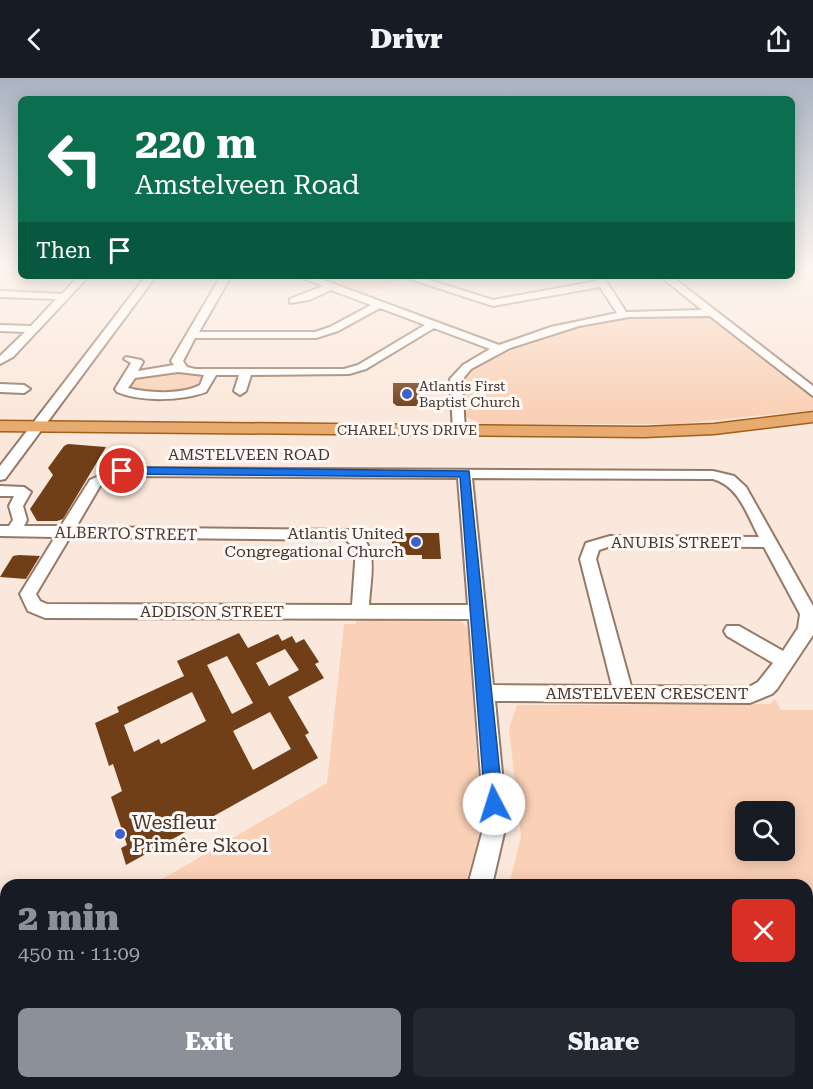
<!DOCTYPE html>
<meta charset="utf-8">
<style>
body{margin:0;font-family:"Roboto Serif",serif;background:#242831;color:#f1f3f6;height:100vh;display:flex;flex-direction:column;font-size:22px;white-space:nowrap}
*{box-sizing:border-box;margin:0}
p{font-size:20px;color:#9ea1a6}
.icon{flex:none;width:33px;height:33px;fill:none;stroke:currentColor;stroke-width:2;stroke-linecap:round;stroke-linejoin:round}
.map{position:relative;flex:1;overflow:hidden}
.details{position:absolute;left:0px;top:801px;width:813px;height:210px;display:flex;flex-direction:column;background:#171b24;border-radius:18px 18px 0 0;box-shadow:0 3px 15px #0003}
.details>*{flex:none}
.banner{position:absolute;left:18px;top:18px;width:777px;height:183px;border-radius:9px;box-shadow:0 3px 15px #0003;background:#0b6e4f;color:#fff;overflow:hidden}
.tools{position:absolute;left:735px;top:723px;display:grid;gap:12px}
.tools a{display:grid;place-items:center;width:60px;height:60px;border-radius:9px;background:#171b24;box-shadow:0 3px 15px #0003;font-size:30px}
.pin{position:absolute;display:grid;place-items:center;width:51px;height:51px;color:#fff;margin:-26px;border:3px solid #fff;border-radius:50%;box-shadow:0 2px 6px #0007}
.me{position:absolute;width:66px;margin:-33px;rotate:355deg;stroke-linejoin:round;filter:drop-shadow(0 0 4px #0008)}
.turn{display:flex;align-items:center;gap:21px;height:126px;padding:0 18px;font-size:27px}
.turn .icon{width:78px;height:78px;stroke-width:2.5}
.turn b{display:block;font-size:42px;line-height:51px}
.then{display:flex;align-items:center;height:57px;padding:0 18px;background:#0003;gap:12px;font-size:22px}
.round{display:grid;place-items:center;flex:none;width:63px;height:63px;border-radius:9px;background:#242831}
.overview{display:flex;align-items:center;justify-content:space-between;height:102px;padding:0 18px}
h1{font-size:36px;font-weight:800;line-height:45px;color:#8c9099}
.action{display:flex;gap:12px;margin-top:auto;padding:12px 18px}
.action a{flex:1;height:69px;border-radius:9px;background:#8c9099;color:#fff;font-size:24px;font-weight:800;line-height:69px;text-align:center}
.action a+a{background:#242831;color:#f1f3f6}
header{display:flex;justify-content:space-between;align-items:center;height:78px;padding:0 18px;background:#171b24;font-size:27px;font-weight:800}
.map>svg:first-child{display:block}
</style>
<header><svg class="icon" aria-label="back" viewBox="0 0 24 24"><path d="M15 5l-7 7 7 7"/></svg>Drivr<svg class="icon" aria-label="share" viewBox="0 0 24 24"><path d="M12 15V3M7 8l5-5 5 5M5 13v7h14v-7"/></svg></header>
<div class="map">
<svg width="813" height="1011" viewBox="0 0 813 1011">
<rect width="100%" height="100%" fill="#fbe8dc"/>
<g fill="#fad1b6" fill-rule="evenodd">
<polygon points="329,198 395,198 403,201 368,217 323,201"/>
<path d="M636,238H699L715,242L813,320V332L679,346H481L463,337C462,327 458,313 461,304C470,270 604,241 636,238Z"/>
<polygon points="178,293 204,298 201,310 193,313 131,313 124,308 130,300"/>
<polygon points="357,540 452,541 461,543 468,550 481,738 480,755 465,807 152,807 327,705 344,546 356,546"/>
<path d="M775,621L781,632H813V1010L710,1009L701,1005H807V807H509L521,758L509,650L517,627L770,626ZM746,734H784V772H746Z"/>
</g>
<g fill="#703f17" fill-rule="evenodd">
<polygon points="393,305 420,305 420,328 397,328 393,325"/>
<polygon points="68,366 106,369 63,441 57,443 37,443 30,431 53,397 48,390 64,368"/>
<polygon points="392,455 439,455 441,481 422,481 422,477 395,477 395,472 392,472"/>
<polygon points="13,478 19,477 40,478 26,501 0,499"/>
<path d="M239,555L248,570L278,556L282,563L292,558L296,565L304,561L319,584L315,586L324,600L288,619L309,655L305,657L318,680L126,787L121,770L127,767L111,719L122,713L113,686L109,688L95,645L119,634L117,629L184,598L177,583ZM285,571L299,592L269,608L256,585ZM227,578L253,625L232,636L207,587ZM192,614L206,643L161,666L159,661L134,674L124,647ZM270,634L291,671L253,692L233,653Z"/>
</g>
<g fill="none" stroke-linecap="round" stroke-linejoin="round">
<g stroke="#967a67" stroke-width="4">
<g id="minor">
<polygon points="79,198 89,198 13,279 0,286 0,278 25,254 0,253 0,247 31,248 56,221 0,219 0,213 62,216"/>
<polygon points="146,198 156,198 5,401 0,402 0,388"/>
<path d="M221,198H231L199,254H315L330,249L371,227L331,212L309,222L290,225V221L323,208L298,198H312L499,267L551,249L617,235L600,209L493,228L401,198H416L493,222L597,203L593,198H603L626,234L702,232L660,198H671L813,308V318L710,238L629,239L579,248L510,270L471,291L462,302L465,352L459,356L453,352L450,301L463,287L490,271L434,250L366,291L349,296L251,297L246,313L240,317L234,313L239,297H216L206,314C182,323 141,324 117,314L115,311L131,285L124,281L126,279L141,282L143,284L138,293L174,287L171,283ZM380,230L425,247L358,287L344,291H195L187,289L183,283L195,260H316L338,253ZM178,294L204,297L200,307C182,317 147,315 128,310L135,300Z"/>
<polygon points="0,306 24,307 30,311 24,315 0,314"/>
<path d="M116,390L713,393L734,398L746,409L813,528V557L777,611L772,616L750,625L495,623L505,726L504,755L492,807H468L482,755L483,726L469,541L45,540L28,533L20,516L55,459L0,458V448H9L13,442L9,428L14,418H0V408L24,409L31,414L23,428L27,442L24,448H61L90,402ZM118,398L458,400L468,527H369C370,499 382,461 348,452L76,449L100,408ZM472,400L713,401C739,408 747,437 759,459L610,458L586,465L580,481L612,608L493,607ZM70,459L346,462L356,471L352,527L47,526L40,523L36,516ZM611,468L764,469L800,536L798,550L783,573L739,548H727L724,553L727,558L773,585L758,604L749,609L631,608L596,481L599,472Z"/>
<polygon points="6,913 6,941 0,943 0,915"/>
<polygon points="72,1005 100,1005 102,1011 74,1011"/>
<polygon points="614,1005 653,1005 655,1011 616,1011"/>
</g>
</g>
<g stroke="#a35e1b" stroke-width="3">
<polygon id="major" points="813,334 813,344 714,356 644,359 0,353 0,343 644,349 714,346"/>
</g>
<use href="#minor" fill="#fff" fill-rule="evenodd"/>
<use href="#major" fill="#e7ab70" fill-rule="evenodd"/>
</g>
<linearGradient id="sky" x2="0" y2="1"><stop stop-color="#a9b3c2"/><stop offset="0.57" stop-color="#fdf5ef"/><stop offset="1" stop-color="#fdf5ef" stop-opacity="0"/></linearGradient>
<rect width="813" height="334" fill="url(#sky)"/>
<polygon fill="#1a73e8" stroke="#114b97" stroke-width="1.5" points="122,389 469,393 503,726 500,732 494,734 488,732 485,726 460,399 117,396 116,393"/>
<g fill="#3a62d3" stroke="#fff8f4" stroke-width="2">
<circle cx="407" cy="316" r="6"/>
<circle cx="416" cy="464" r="6"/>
<circle cx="120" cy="756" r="6"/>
</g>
<g text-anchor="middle" stroke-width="6" stroke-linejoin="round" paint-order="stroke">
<g font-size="14" fill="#42362e" stroke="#fff8f4" text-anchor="start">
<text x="419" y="313">Atlantis First<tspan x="419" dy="16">Baptist Church</tspan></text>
</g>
<g font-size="14" fill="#42362e" stroke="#fff8f4">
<text x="407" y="357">CHAREL UYS DRIVE</text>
</g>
<g font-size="16" fill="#42362e" stroke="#fff8f4">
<text x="249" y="382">AMSTELVEEN ROAD</text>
<text transform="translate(126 455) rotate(1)" y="6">ALBERTO STREET</text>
<text x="676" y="470">ANUBIS STREET</text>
<text x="212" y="539">ADDISON STREET</text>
<text x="647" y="621">AMSTELVEEN CRESCENT</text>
</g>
<g font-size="16" fill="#42362e" stroke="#fff8f4" text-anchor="end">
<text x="404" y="461">Atlantis United<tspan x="404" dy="18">Congregational Church</tspan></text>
</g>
<g font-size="20" fill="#42362e" stroke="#fff8f4" text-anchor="start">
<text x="132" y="751">Wesfleur<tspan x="132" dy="23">Primêre Skool</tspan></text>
</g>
</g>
</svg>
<div class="tools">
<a><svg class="icon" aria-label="search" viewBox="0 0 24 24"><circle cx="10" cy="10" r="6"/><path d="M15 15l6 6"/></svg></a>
</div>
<div class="pin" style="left:122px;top:393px;background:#d93025"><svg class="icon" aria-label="arrive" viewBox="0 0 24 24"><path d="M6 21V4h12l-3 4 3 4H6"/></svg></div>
<svg class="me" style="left:494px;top:726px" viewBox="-20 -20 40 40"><circle r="19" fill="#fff"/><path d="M0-13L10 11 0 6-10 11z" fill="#1a73e8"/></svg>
<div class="banner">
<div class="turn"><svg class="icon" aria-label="left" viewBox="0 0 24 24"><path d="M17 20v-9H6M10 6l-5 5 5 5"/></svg><div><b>220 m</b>Amstelveen Road</div></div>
<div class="then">Then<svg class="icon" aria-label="arrive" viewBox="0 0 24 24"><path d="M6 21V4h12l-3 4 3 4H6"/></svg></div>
</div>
<section class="details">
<div class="overview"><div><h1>2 min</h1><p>450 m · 11:09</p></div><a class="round" style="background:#d93025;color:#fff"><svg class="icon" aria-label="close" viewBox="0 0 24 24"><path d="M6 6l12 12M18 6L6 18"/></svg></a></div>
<div class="action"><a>Exit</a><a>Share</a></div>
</section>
</div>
